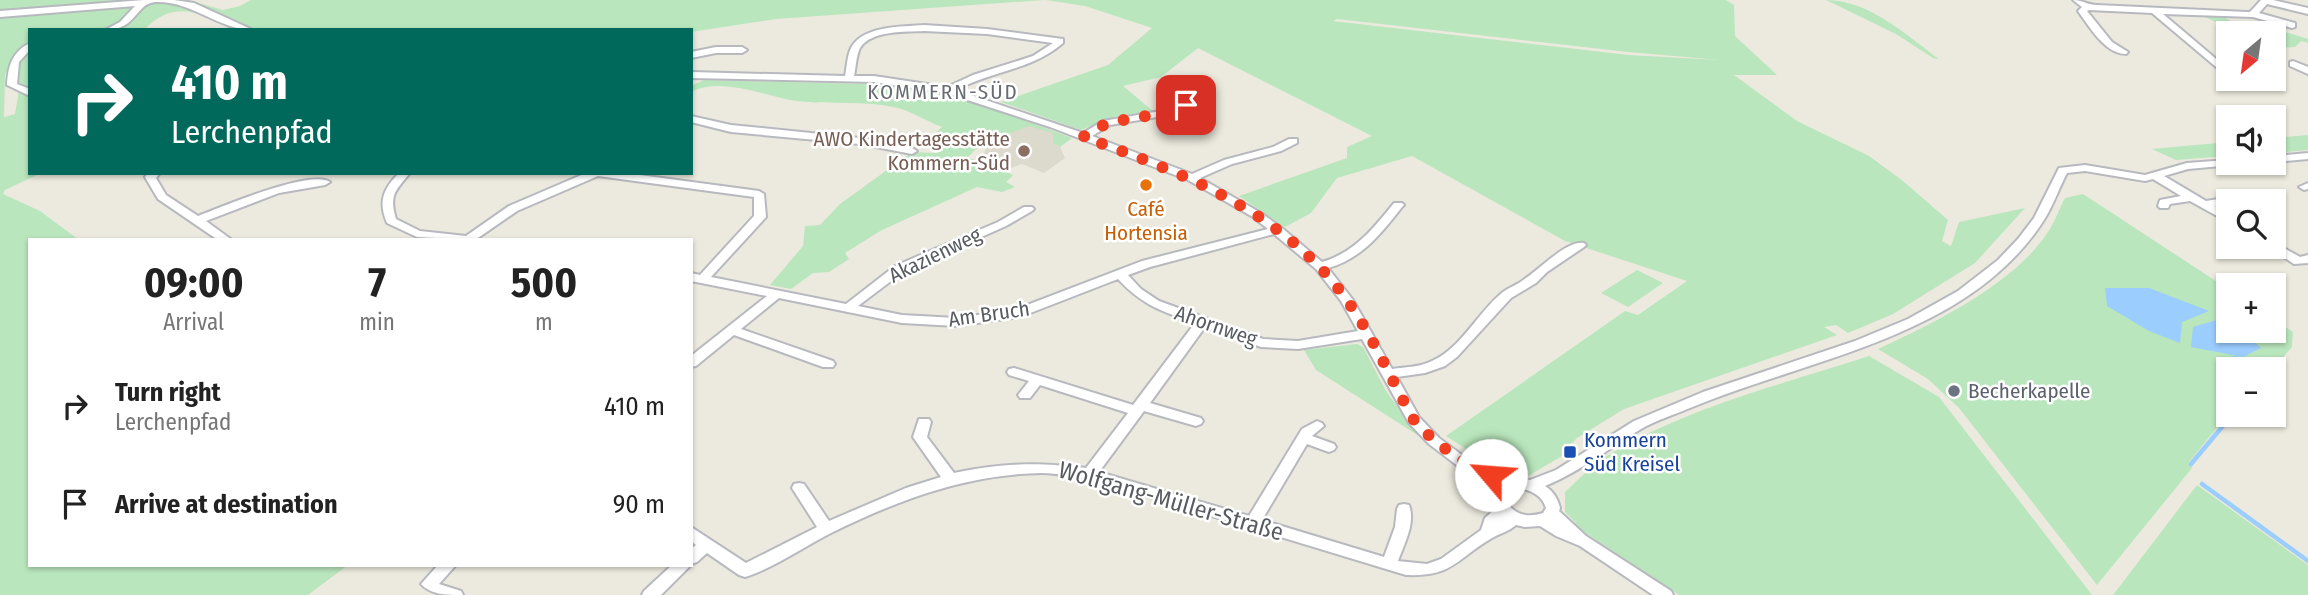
<!DOCTYPE html>
<meta charset="utf-8">
<style>
body{margin:0;font-family:"Fira Sans Condensed",sans-serif;background:#f6f6f6;color:#222;height:100vh;display:flex;flex-direction:column;font-size:26px;white-space:nowrap}
*{box-sizing:border-box;margin:0}
p{font-size:23px;color:#767676}
.icon{flex:none;width:38px;height:38px;fill:none;stroke:currentColor;stroke-width:2;stroke-linecap:round;stroke-linejoin:round}
.map{position:relative;flex:1;overflow:hidden}
.sheet{position:absolute;left:28px;top:238px;width:665px;height:329px;display:flex;flex-direction:column;background:#fff;border-radius:0px;box-shadow:0 2px 5px #0004}
.sheet>*{flex:none}
.top-card{position:absolute;left:28px;top:28px;width:665px;height:147px;border-radius:0px;box-shadow:0 2px 5px #0004;background:#00695c;color:#fff;overflow:hidden}
.needle{width:46px;rotate:209deg}
.tools{position:absolute;left:2216px;top:21px;display:grid;gap:14px}
.tools a{display:grid;place-items:center;width:70px;height:70px;border-radius:0px;background:#fff;box-shadow:0 2px 5px #0004;font-size:35px}
.pin{position:absolute;display:grid;place-items:center;width:60px;height:60px;color:#fff;margin:-30px;border-radius:14px;box-shadow:0 4px 10px #0006}
.me{position:absolute;width:77px;margin:-38px;rotate:297deg;stroke-linejoin:round;filter:drop-shadow(0 0 5px #0008)}
.turn{display:flex;align-items:center;gap:24px;height:147px;padding:0 28px;font-size:32px}
.turn .icon{width:91px;height:91px;stroke-width:2.5}
.turn b{display:block;font-size:49px;line-height:60px}
.eta{display:flex;justify-content:space-evenly;align-items:center;height:119px;text-align:center}
.eta b{font-size:42px;font-weight:700;line-height:49px}
ul{padding:0;list-style:none}
li{display:flex;align-items:center;gap:21px;height:98px;padding:0 28px}
li div{flex:1}
li b{display:block;font-size:26px}
li em{font-style:normal}
.map>svg:first-child{display:block}
</style>
<div class="map">
<svg width="2308" height="595" viewBox="0 0 2308 595">
<rect width="100%" height="100%" fill="#eceade"/>
<polygon fill="#dcd9cd" points="1033,125 1053,133 1053,143 1060,147 1065,158 1044,173 1022,164 1005,170 987,163 980,163 987,146 1010,130"/>
<g fill="#b9e6bc" fill-rule="evenodd">
<path d="M0,0H188L223,10L240,6L251,0H1044L776,19L691,32V30H224L229,26C196,12 173,0 144,30H30V173H41L5,190L3,194L40,211L79,240H30V565H348L308,595H0ZM17,71L19,90L15,114L4,117L5,75L6,72Z"/>
<path d="M1046,0H1726L1734,5L1735,36L1777,75H1734L1797,121L1869,156L1903,181L1948,220L1942,241L1951,246L1959,222L2025,208L1975,263L1893,314L1848,333L1836,325L1824,327L1837,335L1624,409L1577,438L1565,450L1567,453L1528,476L1499,470L1446,436L1625,311L1638,315L1687,281L1565,241L1412,156L1337,178L1311,213L1285,227L1239,196L1347,158V147L1372,136L1198,48L1161,77L1123,86L1153,111L1116,116L1081,130L1001,102L1108,65L1152,28L1085,6ZM1337,19L1628,52L1720,60L1629,55L1333,21Z"/>
<path d="M1826,0C1869,0 1906,35 1939,59L1933,58L1896,34Z"/>
<polygon points="2204,16 2225,17 2243,30 2285,32 2308,39 2308,43 2301,41 2295,47 2273,48 2273,33 2235,33"/>
<path d="M704,80L901,85L981,104L1072,138L1060,147L1053,143V133L1029,126L1006,135L989,133L973,137L970,141L982,143L967,158L987,163L1013,175L1006,182L1015,187L1002,192L977,187L882,230L845,253L849,259L829,272L813,273L791,289L770,285L803,246L805,226L820,225L840,204L912,152L935,153L944,150L922,145L942,127C928,122 913,112 898,108C864,100 830,105 796,101C764,96 722,76 691,92V86Z"/>
<polygon points="2308,135 2308,150 2273,153 2273,138"/>
<polygon points="2228,142 2228,156 2176,160 2152,149"/>
<path d="M2083,194L2228,289V331H2273V319L2293,332L2292,347L2273,369H2228V414L2189,462L2192,468L2097,585L1959,408L1928,379L1878,349C1934,323 2013,285 2048,232C2055,222 2059,209 2065,198Z"/>
<polygon points="1637,270 1663,283 1628,307 1601,293"/>
<polygon points="1357,344 1363,347 1386,391 1419,436 1316,370 1304,350"/>
<path d="M1869,356L1939,397L2092,595H1679L1574,525L1576,523L1565,512V492C1578,480 1591,466 1605,457C1685,408 1780,385 1869,356Z"/>
<polygon points="2197,485 2308,565 2308,595 2113,595"/>
</g>
<g fill="#9bcdff">
<polygon points="2105,288 2149,288 2209,311 2182,322 2180,343 2149,331 2107,306"/>
<polygon points="2217,320 2228,321 2228,331 2242,331 2261,348 2243,357 2191,347 2193,327"/>
</g>
<g fill="none" stroke-linecap="round" stroke-linejoin="round">
<g stroke="#9bcdff" stroke-width="4.5">
<polyline points="2236,358 2232,359 2245,369"/>
<polyline points="2191,464 2232,415"/>
<polyline points="2202,484 2308,561"/>
</g>
<g stroke="#b7b9bf" stroke-width="4">
<g id="street">
<path d="M144,0H174L194,3L253,30C219,30 191,0 155,2C135,4 137,30 105,30L120,22L135,6L0,17V11Z"/>
<path d="M2073,0C2082,0 2088,5 2097,5L2247,12H2250L2261,0H2273L2308,8V14L2267,4L2259,13L2295,23V27L2292,28L2253,17L2163,14L2228,69V77L2152,13L2089,10L2087,11L2112,42L2128,52L2126,54C2105,54 2089,26 2078,11L2082,7Z"/>
<path d="M924,25L987,29L1063,39V43C1032,70 991,71 956,90L1083,133L1103,121L1172,109L1183,103H1189V107L1175,114L1110,125L1092,136L1192,174L1224,160L1273,147L1289,139H1297V143L1281,151L1232,164L1200,178L1261,213L1282,228L1322,262C1354,253 1374,228 1394,203H1402L1404,205L1402,207C1381,234 1361,259 1328,268L1353,300L1392,369C1406,367 1422,367 1434,360C1463,346 1478,312 1503,292C1510,287 1519,284 1526,278C1540,269 1567,240 1584,243L1586,245L1584,247L1547,272L1536,283L1511,298L1457,357L1445,366L1425,373L1397,377L1419,417L1439,438L1501,484L1517,478L1530,480L1556,470L1634,421L1703,392L1855,341L1908,319L1958,291L1998,260L2018,239L2034,218L2059,168L2085,165L2145,175L2187,163L2228,160V163H2233L2232,165L2188,169L2164,176L2206,201L2243,195L2248,198L2247,200L2228,201V204L2215,206L2228,214V222L2190,201L2170,204L2168,208H2160L2158,206L2160,200L2181,196L2153,179L2145,181L2085,171L2067,173C2059,188 2053,206 2044,220C1968,338 1809,358 1690,408C1674,415 1656,420 1641,429C1609,448 1580,472 1545,486C1553,491 1558,499 1560,508L1559,511L1586,536L1671,591L1673,595H1653L1580,546L1556,536L1540,526L1525,527L1516,525C1508,532 1501,533 1492,538C1456,559 1453,577 1406,575L1090,479C1074,477 1057,473 1042,473C966,474 898,500 831,533C805,546 772,569 745,577L739,575L707,553L697,562L691,564V549L696,545L691,541V527L746,563L817,527L792,488L794,484L799,483L804,484L829,521L906,488L941,477L913,437L919,419H929L931,422L927,437L954,473C1003,463 1036,462 1086,468L1128,413L1040,385L1030,398H1020L1018,395L1029,381L1009,375L1007,372L1009,369L1014,368L1133,405L1195,323C1162,311 1143,306 1118,279L1020,317L956,326L902,323L779,298L741,329L833,361L835,364L833,367H823L734,335L696,366L691,367V356L767,296L691,281V273L700,275L754,216V197L598,176L517,211L475,240L417,237L387,223C378,202 383,189 399,173H410C395,191 389,195 396,219L420,231L466,236L509,206L586,173H625L759,191L764,194L766,217L711,277L846,304L895,266L998,222L1024,207H1032L1034,209L1032,211L1006,226L903,272L858,306L902,315L956,318L1014,310L1142,261L1268,229L1253,217L1188,180L1050,127L946,93L874,82L691,78V72L845,76C847,67 847,56 851,48C863,25 902,27 924,25ZM924,31L987,34L1053,43L1033,56L973,75L947,87L874,76H854C856,67 856,56 860,48C871,30 906,32 924,31ZM1274,234L1316,269L1341,301L1358,331L1298,341L1263,339L1159,301L1141,289L1128,275L1150,267ZM1205,327L1261,347L1298,349L1362,339L1409,423L1429,444L1492,492L1491,499L1495,509L1485,518L1481,530L1441,559L1427,564L1398,561C1404,544 1416,523 1409,505L1404,504L1399,505L1397,509L1395,527L1384,557L1262,520L1307,444L1329,452L1334,450L1336,447L1334,444L1312,436L1324,426L1322,423L1317,421L1302,429L1249,516L1099,472L1144,411L1196,426L1201,424L1203,421L1201,418L1150,403ZM1518,488C1531,490 1542,495 1546,508L1543,513C1527,518 1513,515 1505,499L1507,493Z"/>
<path d="M30,43V50L19,62L17,84L30,89V96L7,85C8,66 12,52 30,43Z"/>
<polygon points="716,47 742,47 747,50 742,53 716,53 691,58 691,52"/>
<polygon points="2293,61 2308,67 2308,74 2290,66 2290,62"/>
<polygon points="2233,79 2245,79 2250,82 2245,85"/>
<polygon points="691,116 731,125 860,138 912,148 917,151 912,154 860,144 731,132 691,122"/>
<polygon points="2308,153 2308,159 2273,162 2273,156"/>
<path d="M148,173H160L156,178L166,195L198,216C221,207 311,169 330,182L325,185L279,193L206,221L232,240H218L158,199L145,177Z"/>
<polygon points="2308,183 2308,189 2304,190 2299,187"/>
<polygon points="2273,242 2300,257 2308,255 2308,263 2294,264 2269,247 2273,247"/>
<polygon points="2231,247 2246,247 2239,254 2235,256 2229,252"/>
<path d="M438,565H456L439,584L461,591L463,595C447,595 431,595 421,584Z"/>
<polygon points="672,565 691,565 661,595 642,595 644,591"/>
</g>
</g>
<use href="#street" fill="#fff" fill-rule="evenodd"/>
</g>
<g fill="none" stroke-linecap="round" stroke-linejoin="round">
<path stroke="#f13e20" stroke-width="12" stroke-dasharray="0 21.6" d="M1186,105L1175,111L1107,123L1083,137C1181,172 1283,211 1346,299C1373,336 1391,380 1414,420C1435,444 1462,463 1491,475"/>
</g>
<circle fill="#8d6e63" stroke="#fff" stroke-width="2.5" cx="1024" cy="151" r="7"/>
<circle fill="#e8710a" stroke="#fff" stroke-width="2.5" cx="1146" cy="185" r="7"/>
<circle fill="#6b7280" stroke="#fff" stroke-width="2.5" cx="1954" cy="391" r="7"/>
<rect fill="#1a4fb4" stroke="#fff" stroke-width="2.5" x="1563" y="445" width="14" height="14" rx="3.5"/>
<g text-anchor="middle" stroke-width="5" stroke-linejoin="round" paint-order="stroke">
<g font-size="21" letter-spacing="2" fill="#696d73" stroke="#fff">
<text x="943" y="99">KOMMERN-SÜD</text>
</g>
<g font-size="21" fill="#785e54" stroke="#fff" text-anchor="end">
<text x="1010" y="146">AWO Kindertagesstätte<tspan x="1010" dy="24">Kommern-Süd</tspan></text>
</g>
<g font-size="21" fill="#c56008" stroke="#fff">
<text x="1146" y="216">Café<tspan x="1146" dy="24">Hortensia</tspan></text>
</g>
<g font-size="21" fill="#585b61" stroke="#fff">
<text transform="translate(935 255) rotate(-26)" y="7">Akazienweg</text>
<text transform="translate(989 314) rotate(-8)" y="7">Am Bruch</text>
<text transform="translate(1216 326) rotate(19)" y="7">Ahornweg</text>
</g>
<g font-size="21" fill="#5b616d" stroke="#fff" text-anchor="start">
<text x="1968" y="398">Becherkapelle</text>
</g>
<g font-size="21" fill="#164399" stroke="#fff" text-anchor="start">
<text x="1584" y="447">Kommern<tspan x="1584" dy="24">Süd Kreisel</tspan></text>
</g>
<g font-size="24" fill="#585b61" stroke="#fff">
<text transform="translate(1171 501) rotate(16)" y="8">Wolfgang-Müller-Straße</text>
</g>
</g>
</svg>
<div class="tools">
<a><svg class="needle" viewBox="-14 -14 28 28"><path d="M0-13l5 13h-10z" fill="#e53935"/><path d="M0 13l5-13h-10z" fill="#767676"/></svg></a>
<a><svg class="icon" aria-label="sound" viewBox="0 0 24 24"><path d="M4 9h4l5-4v14l-5-4H4zM17 9q2 3 0 6"/></svg></a>
<a><svg class="icon" aria-label="search" viewBox="0 0 24 24"><circle cx="10" cy="10" r="6"/><path d="M15 15l6 6"/></svg></a>
<a>+</a>
<a>−</a>
</div>
<div class="pin" style="left:1186px;top:105px;background:#d93025"><svg class="icon" aria-label="arrive" viewBox="0 0 24 24"><path d="M6 21V4h12l-3 4 3 4H6"/></svg></div>
<svg class="me" style="left:1491px;top:475px" viewBox="-20 -20 40 40"><circle r="19" fill="#fff"/><path d="M0-13L10 11 0 6-10 11z" fill="#f13e20"/></svg>
<div class="top-card">
<div class="turn"><svg class="icon" aria-label="right" viewBox="0 0 24 24"><path d="M7 20v-9h11M14 6l5 5-5 5"/></svg><div><b>410 m</b>Lerchenpfad</div></div>
</div>
<section class="sheet">
<div class="eta">
<div><b>09:00</b><p>Arrival</p></div>
<div><b>7</b><p>min</p></div>
<div><b>500</b><p>m</p></div>
</div>
<ul>
<li><svg class="icon" aria-label="right" viewBox="0 0 24 24"><path d="M7 20v-9h11M14 6l5 5-5 5"/></svg><div><b>Turn right</b><p>Lerchenpfad</p></div><em>410 m</em></li>
<li><svg class="icon" aria-label="arrive" viewBox="0 0 24 24"><path d="M6 21V4h12l-3 4 3 4H6"/></svg><div><b>Arrive at destination</b></div><em>90 m</em></li>
</ul>
</section>
</div>
